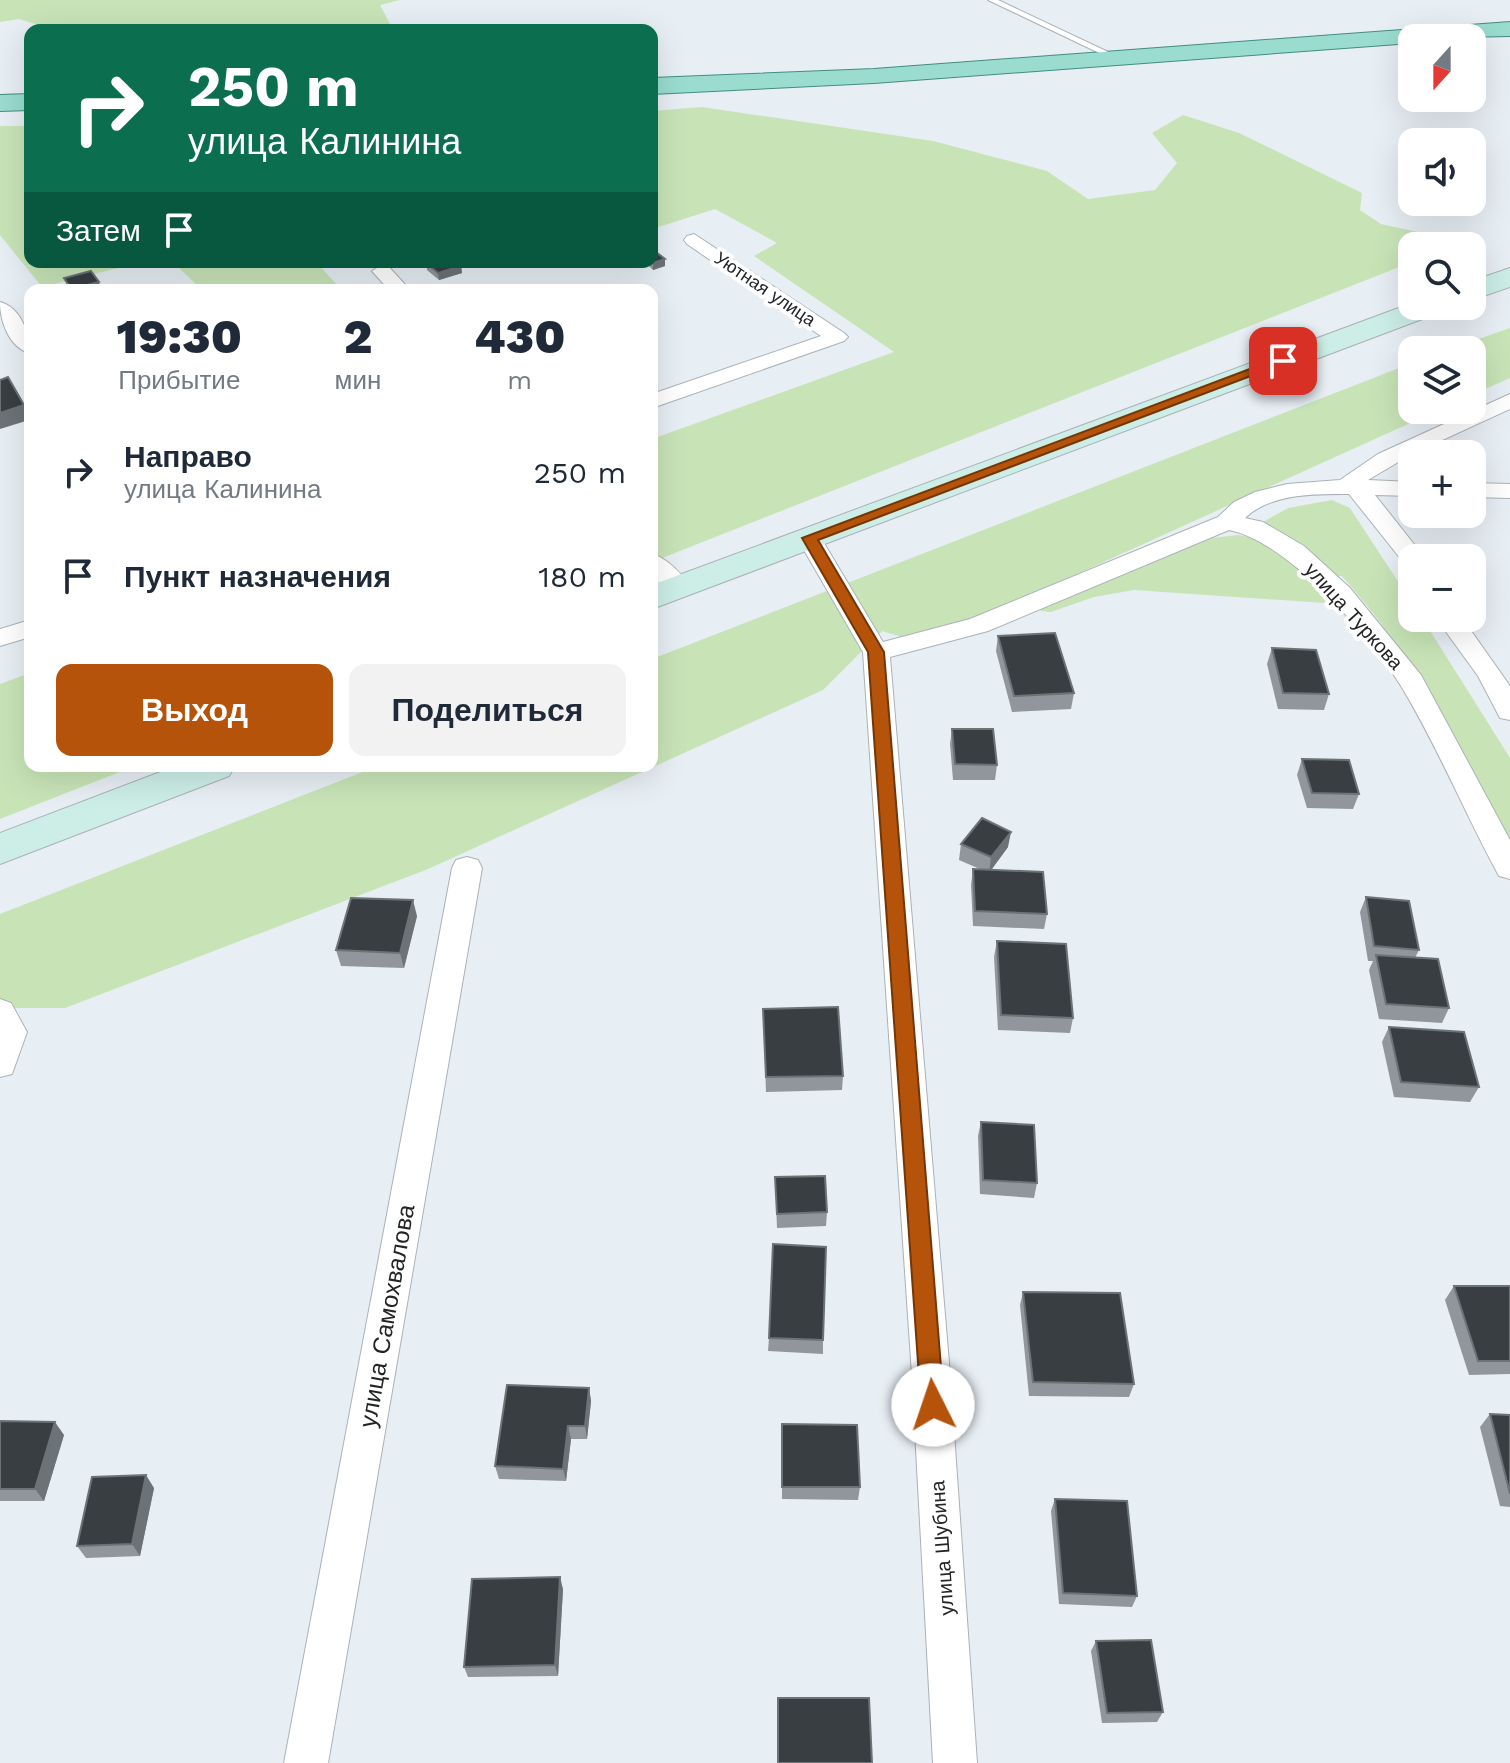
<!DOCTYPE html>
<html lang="ru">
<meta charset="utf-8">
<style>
body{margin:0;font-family:"Work Sans",sans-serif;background:#f2f2f3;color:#1f2937;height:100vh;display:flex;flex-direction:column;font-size:30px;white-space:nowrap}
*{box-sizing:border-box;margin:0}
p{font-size:26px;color:#747a83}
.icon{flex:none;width:44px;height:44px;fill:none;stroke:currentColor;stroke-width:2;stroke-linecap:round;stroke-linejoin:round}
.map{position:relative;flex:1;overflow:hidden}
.sheet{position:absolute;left:24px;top:284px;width:634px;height:488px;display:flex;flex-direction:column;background:#fff;border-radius:16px;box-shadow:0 8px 32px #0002}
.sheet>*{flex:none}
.hud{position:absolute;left:24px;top:24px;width:634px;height:244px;border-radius:16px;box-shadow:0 8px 32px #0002;background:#0b6e4f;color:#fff;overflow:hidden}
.needle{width:52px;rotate:201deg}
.buttons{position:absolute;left:1398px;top:24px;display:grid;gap:16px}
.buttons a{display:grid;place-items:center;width:88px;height:88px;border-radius:16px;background:#fff;box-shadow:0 8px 32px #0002;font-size:40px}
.pin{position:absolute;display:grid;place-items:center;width:68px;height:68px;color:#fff;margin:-34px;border-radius:16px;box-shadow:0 4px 12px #0006}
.me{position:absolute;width:88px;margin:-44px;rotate:356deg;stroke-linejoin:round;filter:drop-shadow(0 0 6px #0008)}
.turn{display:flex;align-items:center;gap:28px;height:168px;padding:0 32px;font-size:36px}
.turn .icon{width:104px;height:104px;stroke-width:2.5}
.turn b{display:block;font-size:56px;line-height:68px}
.then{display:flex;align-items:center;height:76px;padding:0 32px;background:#0003;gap:16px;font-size:30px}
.eta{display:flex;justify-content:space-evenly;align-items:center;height:136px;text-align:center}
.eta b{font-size:48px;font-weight:800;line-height:56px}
.cta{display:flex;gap:16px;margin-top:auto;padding:16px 32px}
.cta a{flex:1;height:92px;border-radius:16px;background:#b45309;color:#fff;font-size:32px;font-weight:800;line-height:92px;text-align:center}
.cta a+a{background:#f2f2f3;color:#1f2937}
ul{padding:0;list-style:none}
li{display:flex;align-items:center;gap:24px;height:104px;padding:0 32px}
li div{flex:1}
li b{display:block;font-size:30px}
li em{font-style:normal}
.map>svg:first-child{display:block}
</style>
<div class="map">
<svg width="1510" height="1763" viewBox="0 0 1510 1763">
<rect width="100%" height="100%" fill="#e7eef4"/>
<g fill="#c8e4b7">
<polygon points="0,0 400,0 380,5 393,30 55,30 19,19 0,22"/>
<polygon points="702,107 933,141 1047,171 1088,199 1155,190 1177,163 1152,133 1183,115 1239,133 1362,193 1360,210 1381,224 1427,234 1436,246 1412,246 1412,262 652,562 652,439 894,352 754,256 777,243 715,209 652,229 652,111"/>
<polygon points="0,126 30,126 30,262 142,262 42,287 0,235"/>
<polygon points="173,262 316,262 339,287 202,290"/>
<polygon points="1510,328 1510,378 1472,395 1472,350 1447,350"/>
<polygon points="1412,363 1412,410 1439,410 978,619 902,637 882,631 823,690 428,869 65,1008 0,1008 0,914 378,766 652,766 652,659"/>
<path d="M1332,500L1350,508L1412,603V618H1422L1510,758V846C1462,744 1417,661 1342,576H1329L1261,523L1288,508Z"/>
<polygon points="1239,535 1268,541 1335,599 1325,603 1134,590 1094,597 1051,612 1040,611 1052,601 1212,538"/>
<polygon points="30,673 30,766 135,766 0,819 0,684"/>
</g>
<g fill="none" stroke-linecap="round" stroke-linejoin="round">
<g stroke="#abb2b7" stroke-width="2">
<polygon id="lane" points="988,0 998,0 1123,59 1116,61"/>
</g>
<g stroke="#abb2b7" stroke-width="2">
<g id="street">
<polygon points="694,234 844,333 848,337 844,341 652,408 652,394 821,336 687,244 684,240 687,236"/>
<polygon points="382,265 389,267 410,290 389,290 372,271"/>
<path d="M0,302C21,307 30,335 30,353C9,348 0,321 0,302Z"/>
<path d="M1510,394V409L1412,454L1368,480L1412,482V496L1375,495L1425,558H1412V565L1404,563L1349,494C1315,494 1271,493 1245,518L1263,522L1304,546L1350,588L1421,675L1510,840V879L1499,876C1465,814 1438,747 1401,686C1371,637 1287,541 1229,530L988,631L890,657L950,1375L977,1763H933L912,1375L863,652L797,538L809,531L818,533L883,642L970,619L1218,517L1234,502L1255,492L1287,484L1340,480L1378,454Z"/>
<polygon points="1472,483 1510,484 1510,498 1472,497"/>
<path d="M652,554C667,558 683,575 692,588L688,594H670L652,576Z"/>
<polygon points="1436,618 1462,618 1510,686 1510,720 1500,718 1478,676"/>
<polygon points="30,620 30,637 0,646 0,629"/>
<polygon points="467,857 478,860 482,868 328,1763 284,1763 452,868 456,860"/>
<polygon points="0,999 11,1003 27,1032 12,1074 0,1077"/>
</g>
</g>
<g stroke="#abb2b7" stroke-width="2">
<g id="secondary">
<polygon points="1510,268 1510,287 1472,300 1472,281"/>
<polygon points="1412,303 1412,306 1445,306 1441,312 652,609 652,585"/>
<polygon points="176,766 235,766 229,776 0,864 0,833"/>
</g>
</g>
<g stroke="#448d80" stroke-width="2">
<g id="primary">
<polygon points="1510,22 1510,36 1412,38 1412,43 874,83 652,94 652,78 874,69"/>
<polygon points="30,94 30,110 0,111 0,95"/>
</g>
</g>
<use href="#lane" fill="#fff" fill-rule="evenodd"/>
<use href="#street" fill="#fff" fill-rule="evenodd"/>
<use href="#secondary" fill="#cceee7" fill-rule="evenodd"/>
<use href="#primary" fill="#9adcd0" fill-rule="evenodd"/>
</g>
<g fill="#90969b">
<polygon points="645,262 652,262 665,266 653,270"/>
<polygon points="426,263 461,266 462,273 439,280 427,270"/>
<polygon points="998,636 1074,693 1071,709 1012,712 996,651"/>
<polygon points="1272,648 1329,694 1324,710 1278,709 1267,664"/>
<polygon points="952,729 997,765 995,780 953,780 950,744"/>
<polygon points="1302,759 1359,794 1353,809 1307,808 1297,775"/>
<polygon points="961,844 1008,847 991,870 1047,914 1044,929 973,926 971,885 973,869 982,870 959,860"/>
<polygon points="1366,897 1419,950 1415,958 1449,1008 1442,1023 1379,1019 1369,970 1373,961 1368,961 1360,912"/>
<polygon points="417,916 404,968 341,966 336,950"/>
<polygon points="997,941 1073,1018 1070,1033 998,1030 994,957"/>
<polygon points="763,1009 843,1076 842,1090 766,1092"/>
<polygon points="1389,1027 1479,1087 1470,1102 1394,1097 1382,1042"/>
<polygon points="981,1122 1037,1183 1034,1198 980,1194 978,1136"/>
<polygon points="775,1177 827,1212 826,1226 777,1228"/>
<polygon points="1454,1286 1510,1286 1510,1374 1469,1375 1445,1300"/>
<polygon points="1023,1292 1134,1384 1129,1397 1029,1396 1020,1305"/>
<polygon points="769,1338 823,1340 823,1354 768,1351"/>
<polygon points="589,1388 591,1401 587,1439 571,1439 566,1481 499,1479 495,1466"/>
<polygon points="1490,1414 1510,1415 1510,1507 1500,1506 1480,1427"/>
<polygon points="0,1421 64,1435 44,1501 0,1501"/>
<polygon points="782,1424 860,1487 858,1500 782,1499"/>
<polygon points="154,1488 140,1556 86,1558 77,1546"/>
<polygon points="1055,1499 1137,1596 1132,1607 1059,1604 1051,1511"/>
<polygon points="563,1589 558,1676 468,1677 464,1667"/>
<polygon points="1096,1641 1163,1712 1157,1722 1102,1723 1091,1651"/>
</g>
<g fill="#6c7377">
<polygon points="665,259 665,266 653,270 653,263"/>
<polygon points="461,266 462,273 439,280 438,273"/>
<polygon points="99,282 101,289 97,290 71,289"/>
<polygon points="24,405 29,420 0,429 0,413"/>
<polygon points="1011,832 1008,847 989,873 991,857"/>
<polygon points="413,900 417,916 404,968 400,953"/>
<polygon points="589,1388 591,1401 587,1439 585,1426"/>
<polygon points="55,1422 64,1435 44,1501 35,1489"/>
<polygon points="568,1426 571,1439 566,1481 563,1469"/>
<polygon points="146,1475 154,1488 140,1556 132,1544"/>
<polygon points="560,1577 563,1589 558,1676 555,1665"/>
</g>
<g fill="#383e42" stroke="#6c7377" stroke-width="2">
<polygon points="656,252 665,259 653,263 652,254"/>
<polygon points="428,262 456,262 461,266 438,273 426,263"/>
<polygon points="91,271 99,282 71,289 64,278"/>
<polygon points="8,377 24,405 0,413 0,380"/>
<polygon points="1055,633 1074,693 1014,696 998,636"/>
<polygon points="1272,648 1316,650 1329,694 1283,693"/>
<polygon points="952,729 993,729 997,765 955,764"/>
<polygon points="1302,759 1349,760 1359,794 1312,793"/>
<polygon points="982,818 1011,832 991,857 961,844"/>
<polygon points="973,869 1043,872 1047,914 975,911"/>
<polygon points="1366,897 1409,901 1419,950 1374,946"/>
<polygon points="351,898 413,900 400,953 336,950"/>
<polygon points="997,941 1066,944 1073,1018 1001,1015"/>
<polygon points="1376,955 1438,959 1449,1008 1386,1004"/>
<polygon points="838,1007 843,1076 766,1077 763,1009"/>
<polygon points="1389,1027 1464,1032 1479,1087 1401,1082"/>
<polygon points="981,1122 1034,1125 1037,1183 983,1180"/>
<polygon points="825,1176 827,1212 777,1214 775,1177"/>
<polygon points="773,1244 826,1247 823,1340 769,1338"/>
<polygon points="1454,1286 1510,1286 1510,1361 1478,1361"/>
<polygon points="1023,1292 1120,1293 1134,1384 1033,1382"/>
<polygon points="507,1385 589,1388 585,1426 568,1426 563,1469 495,1466"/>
<polygon points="1490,1414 1510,1415 1510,1494"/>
<polygon points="0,1421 55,1422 35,1489 0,1489"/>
<polygon points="782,1424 857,1425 860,1487 782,1487"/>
<polygon points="146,1475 132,1544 77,1546 92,1477"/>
<polygon points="1055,1499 1127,1501 1137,1596 1063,1593"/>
<polygon points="560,1577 555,1665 464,1667 472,1579"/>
<polygon points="1151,1640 1163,1712 1107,1713 1096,1641"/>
<polygon points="778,1698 869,1698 872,1763 778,1763"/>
</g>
<polygon fill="#b45309" stroke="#753606" stroke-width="2" points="1279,358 1290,361 818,540 884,652 944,1405 941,1413 933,1416 924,1413 921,1405 868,652 802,538"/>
<g text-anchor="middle" stroke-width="8" stroke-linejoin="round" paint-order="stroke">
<g font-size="18" fill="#222426" stroke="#fff">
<text transform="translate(765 289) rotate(34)" y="6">Уютная улица</text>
</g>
<g font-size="20" fill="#222426" stroke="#fff">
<text transform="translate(1354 616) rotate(48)" y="7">улица Туркова</text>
<text transform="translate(942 1548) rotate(-94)" y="7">улица Шубина</text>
</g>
<g font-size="24" fill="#222426" stroke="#fff">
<text transform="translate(387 1316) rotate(-80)" y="8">улица Самохвалова</text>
</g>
</g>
</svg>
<div class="buttons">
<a><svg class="needle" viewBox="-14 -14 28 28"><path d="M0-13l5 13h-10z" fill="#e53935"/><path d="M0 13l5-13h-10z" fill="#747a83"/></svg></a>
<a><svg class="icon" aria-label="sound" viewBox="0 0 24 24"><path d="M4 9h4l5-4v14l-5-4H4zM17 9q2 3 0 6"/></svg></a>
<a><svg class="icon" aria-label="search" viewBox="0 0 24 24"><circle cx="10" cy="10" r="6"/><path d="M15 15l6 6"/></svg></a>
<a><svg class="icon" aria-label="layers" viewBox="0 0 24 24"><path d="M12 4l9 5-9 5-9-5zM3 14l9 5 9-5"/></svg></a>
<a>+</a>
<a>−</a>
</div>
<div class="pin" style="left:1283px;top:361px;background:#d93025"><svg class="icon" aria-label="arrive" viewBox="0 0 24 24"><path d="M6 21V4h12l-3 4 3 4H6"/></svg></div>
<svg class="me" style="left:933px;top:1405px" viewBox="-20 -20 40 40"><circle r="19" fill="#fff"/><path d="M0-13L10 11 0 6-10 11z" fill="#b45309"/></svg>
<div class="hud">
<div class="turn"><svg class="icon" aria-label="right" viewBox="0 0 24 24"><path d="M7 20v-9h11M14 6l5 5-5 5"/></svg><div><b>250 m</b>улица Калинина</div></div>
<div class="then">Затем<svg class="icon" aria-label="arrive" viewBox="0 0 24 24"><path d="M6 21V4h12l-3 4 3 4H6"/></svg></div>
</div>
<section class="sheet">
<div class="eta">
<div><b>19:30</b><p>Прибытие</p></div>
<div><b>2</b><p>мин</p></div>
<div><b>430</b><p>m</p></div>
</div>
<ul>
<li><svg class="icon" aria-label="right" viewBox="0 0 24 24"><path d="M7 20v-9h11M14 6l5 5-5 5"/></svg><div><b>Направо</b><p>улица Калинина</p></div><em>250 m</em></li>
<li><svg class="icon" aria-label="arrive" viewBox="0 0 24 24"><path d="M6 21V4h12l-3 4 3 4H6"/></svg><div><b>Пункт назначения</b></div><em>180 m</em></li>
</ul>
<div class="cta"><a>Выход</a><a>Поделиться</a></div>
</section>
</div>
